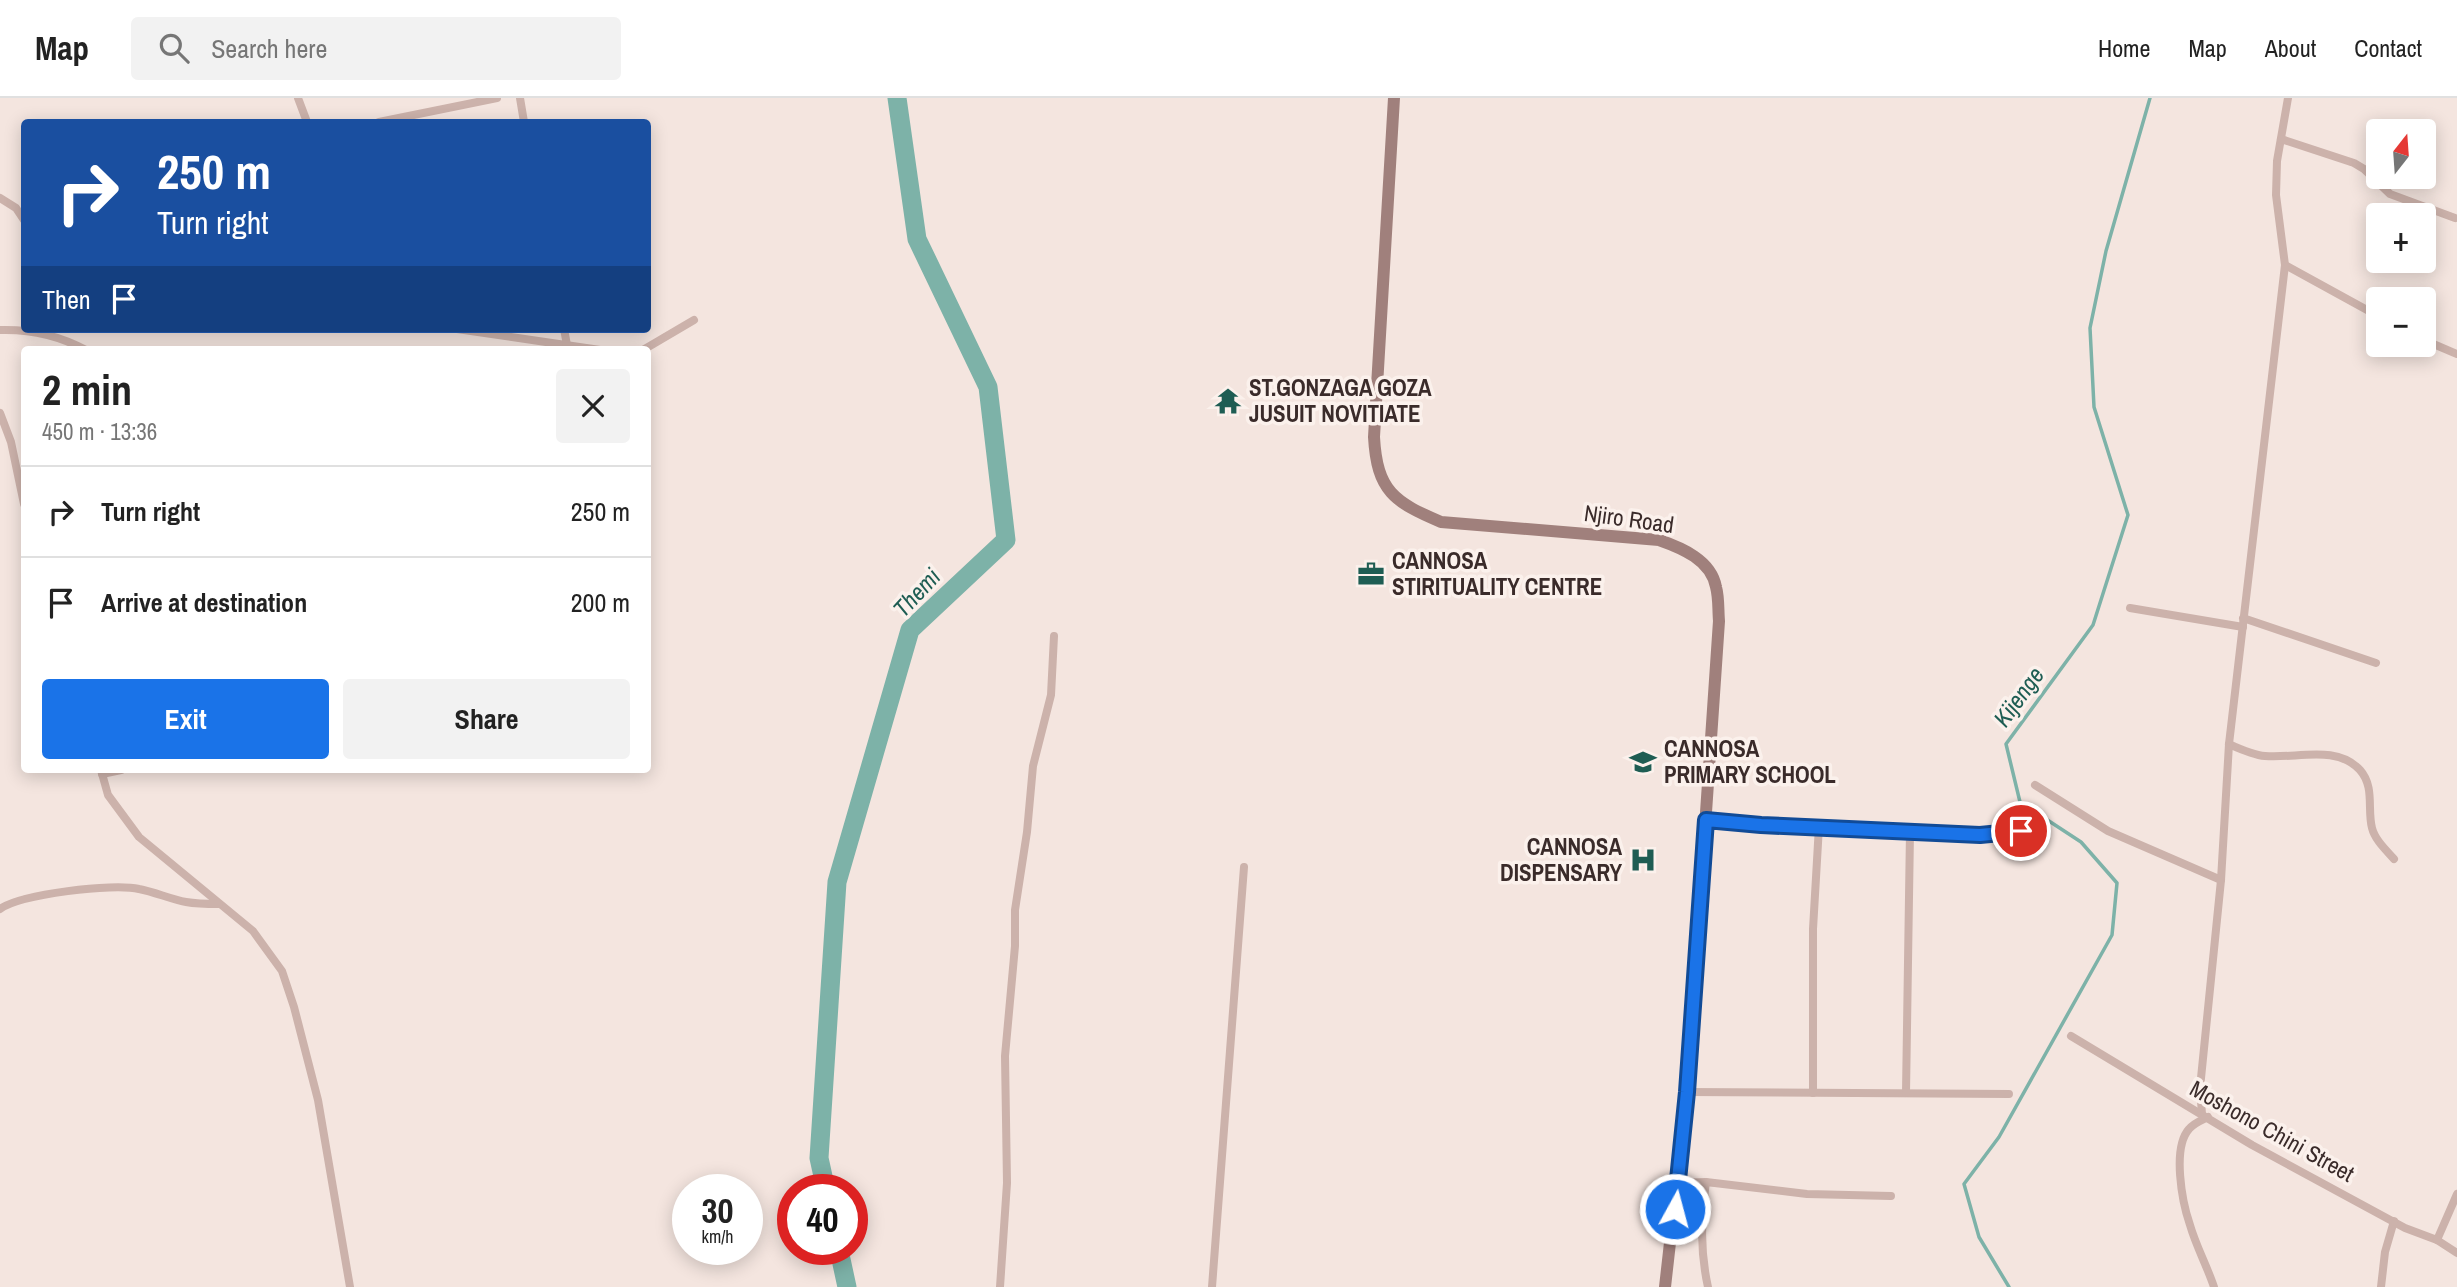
<!DOCTYPE html>
<meta charset="utf-8">
<style>
body{margin:0;font-family:"Archivo Narrow",sans-serif;background:#f2f2f2;color:#222;height:100vh;display:flex;flex-direction:column;font-size:26px;white-space:nowrap}
*{box-sizing:border-box;margin:0}
p{font-size:23px;color:#767676}
.icon{flex:none;width:38px;height:38px;fill:none;stroke:currentColor;stroke-width:2;stroke-linecap:round;stroke-linejoin:round}
.map{position:relative;flex:1;overflow:hidden}
.sheet{position:absolute;left:21px;top:248px;width:630px;height:427px;display:flex;flex-direction:column;background:#fff;border-radius:7px;box-shadow:0 4px 18px #0003}
.sheet>*{flex:none}
.banner{position:absolute;left:21px;top:21px;width:630px;height:214px;border-radius:7px;box-shadow:0 4px 18px #0003;background:#1a4fa0;color:#fff;overflow:hidden}
.needle{width:46px;rotate:17deg}
.buttons{position:absolute;left:2366px;top:21px;display:grid;gap:14px}
.buttons a{display:grid;place-items:center;width:70px;height:70px;border-radius:7px;background:#fff;box-shadow:0 4px 18px #0003;font-size:35px}
.speed{position:absolute;left:672px;top:1076px;display:flex;gap:14px;font-size:35px;font-weight:700;text-align:center}
.speed>*{display:grid;place-content:center;width:91px;height:91px;border-radius:50%;background:#fff;box-shadow:0 4px 18px #0003;line-height:1}
.speed small{font-size:18px;font-weight:400}
.speed .limit{border:10px solid #d22;background:#fff;color:#111}
.pin{position:absolute;display:grid;place-items:center;width:60px;height:60px;color:#fff;margin:-30px;border:4px solid #fff;border-radius:50%;box-shadow:0 2px 7px #0007}
.me{position:absolute;width:77px;margin:-38px;rotate:7deg;stroke-linejoin:round;filter:drop-shadow(0 0 5px #0008)}
.turn{display:flex;align-items:center;gap:24px;height:147px;padding:0 21px;font-size:32px}
.turn .icon{width:91px;height:91px;stroke-width:2.5}
.turn b{display:block;font-size:49px;line-height:60px}
.then{display:flex;align-items:center;height:66px;padding:0 21px;background:#0003;gap:14px;font-size:26px}
.round{display:grid;place-items:center;flex:none;width:74px;height:74px;border-radius:7px;background:#f2f2f2}
.summary{display:flex;align-items:center;justify-content:space-between;height:119px;padding:0 21px}
h1{font-size:42px;font-weight:700;line-height:52px}
.primary-button{display:flex;gap:14px;margin-top:auto;padding:14px 21px}
.primary-button a{flex:1;height:80px;border-radius:7px;background:#1a73e8;color:#fff;font-size:28px;font-weight:700;line-height:80px;text-align:center}
.primary-button a+a{background:#f2f2f2;color:#222}
ul{padding:0;list-style:none}
li{display:flex;align-items:center;gap:21px;height:91px;padding:0 21px;border-top:2px solid #e0e0e0}
li div{flex:1}
li b{display:block;font-size:26px}
li em{font-style:normal}
header{display:flex;align-items:center;gap:42px;box-sizing:border-box;height:98px;padding:0 35px;background:#fff;border-bottom:2px solid #e0e0e0}
header strong{font-size:33px}
nav{display:flex;gap:38px;margin-inline-start:auto;font-size:24px}
.search{width:490px;height:63px;background:#f2f2f2;display:flex;align-items:center;gap:18px;box-sizing:border-box;padding:0 24px;border-radius:7px;color:#767676;font-size:26px}
.map>svg:first-child{display:block}
</style>
<header>
<strong>Map</strong>
<div class="search"><svg class="icon" aria-label="search" viewBox="0 0 24 24"><circle cx="10" cy="10" r="6"/><path d="M15 15l6 6"/></svg>Search here</div>
<nav><a>Home</a><a>Map</a><a>About</a><a>Contact</a></nav>
</header>
<div class="map">
<svg width="2457" height="1189" viewBox="0 0 2457 1189">
<rect width="100%" height="100%" fill="#f4e5df"/>
<g fill="none" stroke-linecap="round" stroke-linejoin="round">
<polyline stroke="#7db2a8" stroke-width="3.5" points="2009,1189 1979,1139 1964,1086 1999,1039 2112,837 2117,785 2081,744 2020,704 2006,646 2093,527 2128,417 2094,309 2090,230 2106,153 2150,0"/>
<g stroke="#7db2a8" stroke-width="19">
<polyline points="826,1092 819,1060 837,784 910,532 1006,442 988,289 917,141 897,0"/>
<polyline points="839,1152 847,1189"/>
</g>
<g stroke="#ccb2ab" stroke-width="8">
<polyline points="298,0 307,24"/>
<polyline points="520,0 524,24"/>
<polyline points="2288,0 2277,63 2276,97 2285,167 2378,218"/>
<polyline points="379,24 497,0"/>
<polyline points="2281,41 2354,65 2364,71 2390,96 2455,120"/>
<polyline points="0,100 16,110 24,122"/>
<polyline points="457,231 600,252"/>
<polyline points="564,231 567,247"/>
<path d="M0,232C31,231 58,237 86,252"/>
<polyline points="2424,242 2457,256"/>
<polyline points="643,252 694,222"/>
<polyline points="0,315 11,344 24,406"/>
<polyline points="2130,510 2243,529"/>
<polyline points="2243,520 2376,565"/>
<path d="M2229,646C2240,651 2253,657 2265,658C2296,661 2336,646 2360,672C2375,689 2367,711 2372,730C2375,742 2386,752 2394,761"/>
<polyline points="101,672 108,697 139,739 253,833 282,873 294,909 318,1002 350,1189"/>
<polyline points="102,676 121,672"/>
<polyline points="2035,687 2108,733 2221,782"/>
<polyline points="1706,722 1761,727 1980,737 2042,731"/>
<path d="M0,811C21,796 113,785 139,791C155,794 170,801 186,804C197,806 208,806 219,806"/>
<polyline points="2071,938 2252,1047 2405,1130 2437,1142 2457,1155"/>
<polyline points="1687,994 2009,996"/>
<polyline points="1813,995 1813,831 1819,728"/>
<polyline points="1906,995 1910,734"/>
<polyline points="2202,1016 2200,990 2221,782 2229,646 2285,167"/>
<path d="M2208,1019C2202,1022 2194,1025 2189,1031C2172,1050 2182,1104 2190,1127C2196,1148 2207,1168 2214,1189"/>
<path d="M1706,1084C1701,1121 1700,1153 1708,1189"/>
<polyline points="1678,1085 1706,1084 1807,1096 1891,1098"/>
<polyline points="2437,1142 2457,1096"/>
<polyline points="1000,1189 1007,1085 1005,958 1015,848 1015,812 1027,734 1033,668 1051,597 1054,538"/>
<polyline points="1212,1189 1244,769"/>
<polyline points="2381,1189 2385,1154 2394,1123"/>
</g>
<path stroke="#a0807c" stroke-width="12" d="M1394,0L1374,339C1377,393 1394,404 1441,424L1659,442C1682,450 1711,462 1716,489C1719,500 1718,512 1719,523L1687,994L1665,1189"/>
</g>
<g fill="none" stroke-linecap="round" stroke-linejoin="round">
<g stroke="#114b97" stroke-width="18">
<polyline id="route" points="1675,1111 1687,994 1706,722 1761,727 1980,737 2021,733"/>
</g>
<use href="#route" stroke="#1a73e8" stroke-width="12"/>
</g>
<defs>
<g id="temple-bare" transform="scale(2.1)"><path d="M0-6L5-2H3V0L6.5 2.5H4V6H1.5V3h-3V6H-4V2.5H-6.5L-3 0V-2H-5Z" fill="#1e5d53" stroke="#fbf1ec" stroke-width="2.5" paint-order="stroke"/></g>
<g id="office-bare" transform="scale(2.1)"><path d="M-6-3h4V-5.5h4V-3h4V5H-6ZM-1-4.5V-3h2v-1.5ZM-6 0V1H6V0Z" fill="#1e5d53" stroke="#fbf1ec" stroke-width="2.5" paint-order="stroke"/></g>
<g id="school-bare" transform="scale(2.1)"><path d="M0-5L7-2L0 1L-7-2ZM-4 1L0 2.5L4 1V4Q0 6-4 4Z" fill="#1e5d53" stroke="#fbf1ec" stroke-width="2.5" paint-order="stroke"/></g>
<g id="hospital-bare" transform="scale(2.1)"><path d="M-5-5h3v3.5h4V-5h3V5h-3V1.5h-4V5h-3Z" fill="#1e5d53" stroke="#fbf1ec" stroke-width="2.5" paint-order="stroke"/></g>
</defs>
<g fill-rule="evenodd">
<use href="#temple-bare" x="1228" y="303"/>
<use href="#office-bare" x="1371" y="476"/>
<use href="#school-bare" x="1643" y="664"/>
<use href="#hospital-bare" x="1643" y="762"/>
</g>
<g text-anchor="middle" stroke-width="7" stroke-linejoin="round" paint-order="stroke">
<g font-size="23" font-weight="bold" fill="#3a2b2a" stroke="#fbf1ec" text-anchor="start">
<text x="1249" y="298">ST.GONZAGA GOZA<tspan x="1249" dy="26">JUSUIT NOVITIATE</tspan></text>
<text x="1392" y="471">CANNOSA<tspan x="1392" dy="26">STIRITUALITY CENTRE</tspan></text>
<text x="1664" y="659">CANNOSA<tspan x="1664" dy="26">PRIMARY SCHOOL</tspan></text>
<text x="1622" y="757" text-anchor="end">CANNOSA<tspan x="1622" dy="26">DISPENSARY</tspan></text>
</g>
<g font-size="23" fill="#3a2b2a" stroke="#fbf1ec">
<text transform="translate(1629 421) rotate(8)" y="8">Njiro Road</text>
<text transform="translate(2272 1033) rotate(29)" y="8">Moshono Chini Street</text>
</g>
<g font-size="24" font-style="italic" fill="#1e5d53" stroke="#fbf1ec">
<text transform="translate(917 495) rotate(-47)" y="8">Themi</text>
<text transform="translate(2019 599) rotate(-54)" y="8">Kijenge</text>
</g>
</g>
</svg>
<div class="buttons">
<a><svg class="needle" viewBox="-14 -14 28 28"><path d="M0-13l5 13h-10z" fill="#e53935"/><path d="M0 13l5-13h-10z" fill="#767676"/></svg></a>
<a>+</a>
<a>−</a>
</div>
<div class="speed"><div>30<small>km/h</small></div><div class="limit">40</div></div>
<div class="pin" style="left:2021px;top:733px;background:#d93025"><svg class="icon" aria-label="arrive" viewBox="0 0 24 24"><path d="M6 21V4h12l-3 4 3 4H6"/></svg></div>
<svg class="me" style="left:1675px;top:1111px" viewBox="-20 -20 40 40"><circle r="17" fill="#1a73e8" stroke="#fff" stroke-width="3"/><path d="M0-11L8 9 0 5-8 9z" fill="#fff"/></svg>
<div class="banner">
<div class="turn"><svg class="icon" aria-label="right" viewBox="0 0 24 24"><path d="M7 20v-9h11M14 6l5 5-5 5"/></svg><div><b>250 m</b>Turn right</div></div>
<div class="then">Then<svg class="icon" aria-label="arrive" viewBox="0 0 24 24"><path d="M6 21V4h12l-3 4 3 4H6"/></svg></div>
</div>
<section class="sheet">
<div class="summary"><div><h1>2 min</h1><p>450 m · 13:36</p></div><a class="round"><svg class="icon" aria-label="close" viewBox="0 0 24 24"><path d="M6 6l12 12M18 6L6 18"/></svg></a></div>
<ul>
<li><svg class="icon" aria-label="right" viewBox="0 0 24 24"><path d="M7 20v-9h11M14 6l5 5-5 5"/></svg><div><b>Turn right</b></div><em>250 m</em></li>
<li><svg class="icon" aria-label="arrive" viewBox="0 0 24 24"><path d="M6 21V4h12l-3 4 3 4H6"/></svg><div><b>Arrive at destination</b></div><em>200 m</em></li>
</ul>
<div class="primary-button"><a>Exit</a><a>Share</a></div>
</section>
</div>
